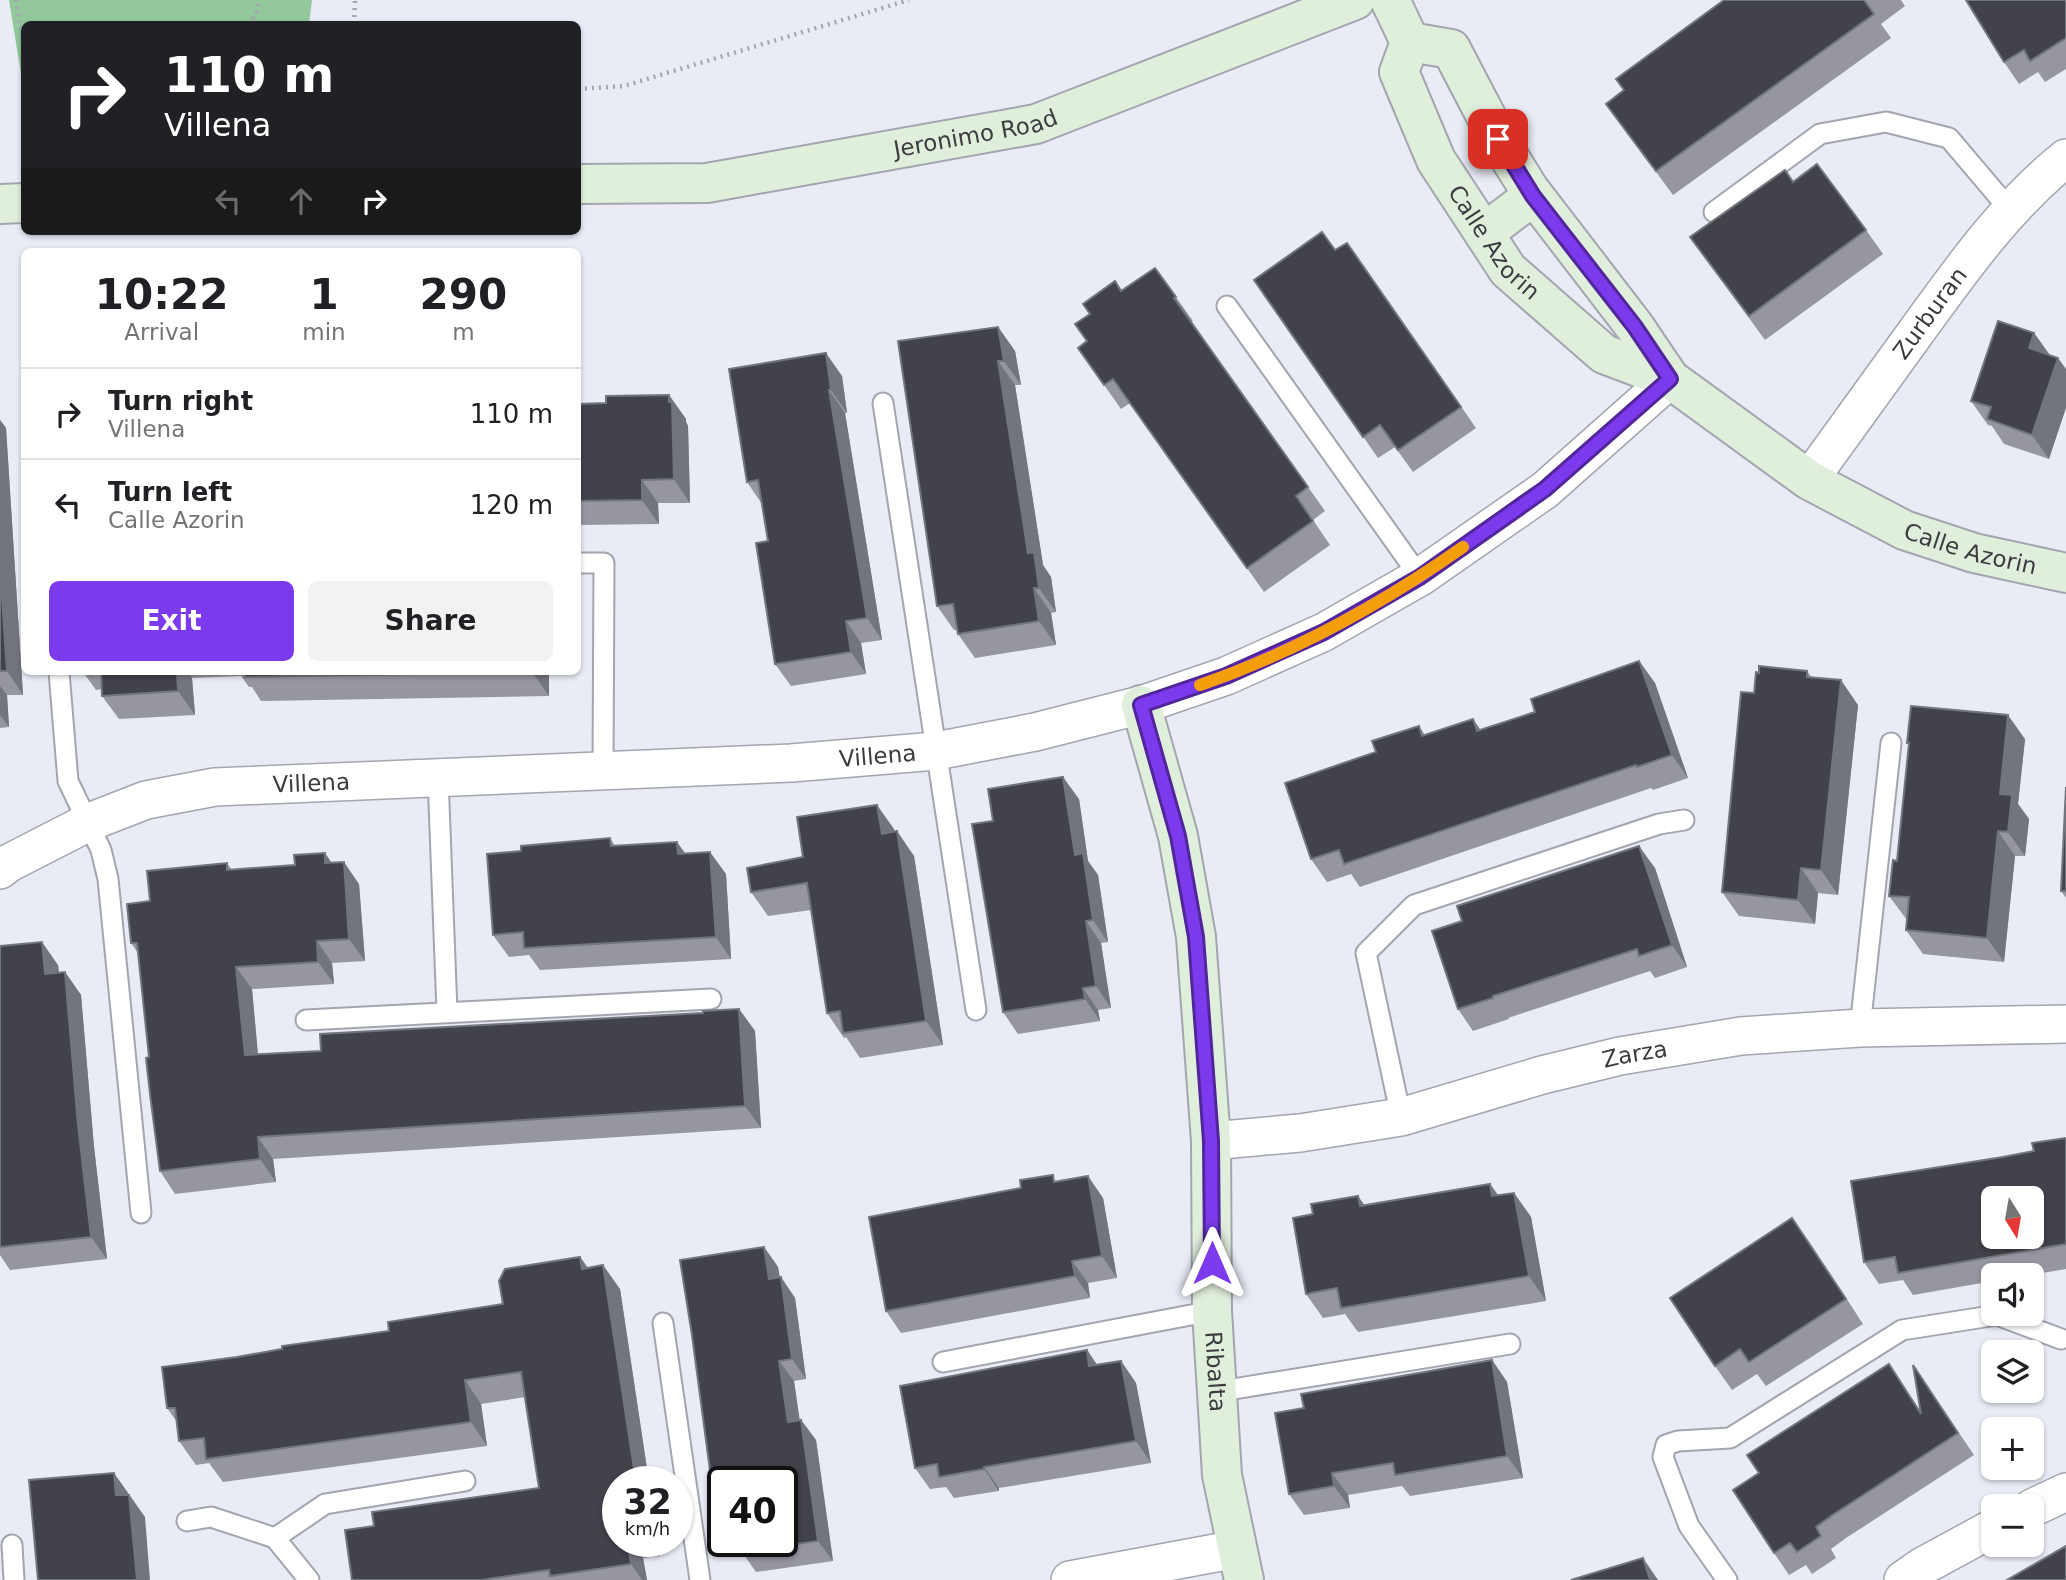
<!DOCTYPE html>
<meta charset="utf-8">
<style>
body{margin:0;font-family:"DejaVu Sans",sans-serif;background:#f2f2f2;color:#202124;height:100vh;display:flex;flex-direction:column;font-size:26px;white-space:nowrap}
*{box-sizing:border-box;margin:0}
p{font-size:23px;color:#757577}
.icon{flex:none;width:38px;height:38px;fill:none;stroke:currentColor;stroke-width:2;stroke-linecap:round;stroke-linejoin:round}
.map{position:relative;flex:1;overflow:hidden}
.side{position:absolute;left:21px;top:248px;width:560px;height:427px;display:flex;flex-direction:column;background:#fff;border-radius:10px;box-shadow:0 2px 5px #0004}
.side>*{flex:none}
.hud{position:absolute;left:21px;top:21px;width:560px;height:214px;border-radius:10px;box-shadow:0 2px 5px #0004;background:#202124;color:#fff;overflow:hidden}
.needle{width:46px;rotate:169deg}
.fabs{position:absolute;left:1981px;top:1186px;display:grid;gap:14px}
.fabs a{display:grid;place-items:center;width:63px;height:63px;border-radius:10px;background:#fff;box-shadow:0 2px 5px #0004;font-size:35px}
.speed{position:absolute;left:602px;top:1466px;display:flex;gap:14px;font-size:35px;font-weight:700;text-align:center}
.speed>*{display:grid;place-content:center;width:91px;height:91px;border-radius:50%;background:#fff;box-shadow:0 2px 5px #0004;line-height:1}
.speed small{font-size:18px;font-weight:400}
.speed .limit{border:4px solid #111;border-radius:10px;background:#fff;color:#111}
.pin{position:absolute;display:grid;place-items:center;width:60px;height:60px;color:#fff;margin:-30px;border-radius:14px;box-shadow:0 4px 10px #0006}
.me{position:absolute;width:77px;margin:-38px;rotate:0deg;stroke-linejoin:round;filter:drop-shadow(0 0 5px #0008)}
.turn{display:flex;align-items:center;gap:24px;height:147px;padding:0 28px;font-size:32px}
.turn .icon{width:91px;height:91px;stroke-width:2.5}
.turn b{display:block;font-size:49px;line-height:60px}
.lanes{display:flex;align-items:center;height:66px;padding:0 28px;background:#0003;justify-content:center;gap:35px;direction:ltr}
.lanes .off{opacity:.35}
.eta{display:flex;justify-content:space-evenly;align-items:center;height:119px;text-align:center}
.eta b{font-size:42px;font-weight:600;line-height:49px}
.action{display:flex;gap:14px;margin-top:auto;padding:14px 28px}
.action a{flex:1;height:80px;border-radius:10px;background:#7c3aed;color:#fff;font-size:28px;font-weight:600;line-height:80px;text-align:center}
.action a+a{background:#f2f2f2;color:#202124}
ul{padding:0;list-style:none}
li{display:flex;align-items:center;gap:21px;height:91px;padding:0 28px;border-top:2px solid #e0e0e0}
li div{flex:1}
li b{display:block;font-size:26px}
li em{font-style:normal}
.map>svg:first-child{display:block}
</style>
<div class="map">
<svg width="2066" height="1580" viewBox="0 0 2066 1580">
<rect width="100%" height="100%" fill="#e9ebf5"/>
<polygon fill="#92c89c" points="9,0 312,0 309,24 24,24 24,92"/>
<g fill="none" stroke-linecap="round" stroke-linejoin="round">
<g stroke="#a3a5af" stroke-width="23">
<g id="lane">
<polyline points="1714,212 1820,134 1886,122 1949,138 2010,210"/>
<polyline points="1227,306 1420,577"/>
<polyline points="883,403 976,1010"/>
<polyline points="578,563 604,563 603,771"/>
<polyline points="59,672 68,781 101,850 108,879 141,1213"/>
<polyline points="438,777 447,1012"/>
<polyline points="306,1020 711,999"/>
<polyline points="1860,1028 1891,743"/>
<polyline points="1401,1117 1366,953 1414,905 1659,824 1684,820"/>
<polyline points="663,1323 700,1580"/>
<polyline points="943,1362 1212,1311"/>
<polyline points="1215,1392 1510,1344"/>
<polyline points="187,1521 211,1517 275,1538 325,1504 465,1481"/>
<polyline points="275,1538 309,1580"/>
<polyline points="12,1545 14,1580"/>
<polyline points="1727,1580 1689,1526 1663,1457 1666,1445 1678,1441 1730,1438 1902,1330 1997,1315 2061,1339"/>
</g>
</g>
<g stroke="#a3a5af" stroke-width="40">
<g id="street">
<path id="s1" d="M1809,480C1845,431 1880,381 1916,332C1961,270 2006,206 2066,158"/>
<path id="s2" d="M0,870L9,863L87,823L146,800L215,787L791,763L936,751L1035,732L1141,705L1226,676L1324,632L1420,577L1545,490L1670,379"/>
<path id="s3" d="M1211,1141L1300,1133L1401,1117L1542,1075L1620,1056L1741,1036L1860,1028L2066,1024"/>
<polyline points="2032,1508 2066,1492"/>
<polyline points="1070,1580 1237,1549"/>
<polyline points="1903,1580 1923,1566 1993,1528"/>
</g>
</g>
<g stroke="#a3a5af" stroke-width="42">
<g id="secondary">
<path id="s4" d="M1390,0L1410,42L1399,72L1436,160L1508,270L1604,354L1670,379L1809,480L1904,530L1974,553L2066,573"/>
<polyline points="1410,42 1451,49 1498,139 1529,189 1635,327 1670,379"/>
<path id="s5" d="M578,184L707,183L1036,124L1355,0"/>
<polyline points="0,204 24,203"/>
<polyline points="1484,233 1533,196"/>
<path id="s6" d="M1141,705L1178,836L1196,937L1211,1141L1212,1311L1222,1475L1244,1580"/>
</g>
</g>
<g stroke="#a4a5ad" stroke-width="4.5" stroke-dasharray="2 5" stroke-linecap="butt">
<polyline points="16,0 24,48"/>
<polyline points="248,24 255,16 260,0"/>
<polyline points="354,24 355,0"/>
<polyline points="578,89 624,86 909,0"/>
</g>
<use href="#lane" stroke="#fff" stroke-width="19"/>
<use href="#street" stroke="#fff" stroke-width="37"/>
<use href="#secondary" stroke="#e0eedc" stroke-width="38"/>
</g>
<g fill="#9596a0">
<polygon points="1724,0 1901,0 1905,6 1881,24 1891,38 1673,195 1606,104 1623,90"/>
<polygon points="2066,0 2066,69 2045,82 2038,72 2019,84 2004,62"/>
<polygon points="1866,230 1883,254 1765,340 1690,237"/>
<polygon points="1347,243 1476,428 1413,472 1395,447 1378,458 1254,280 1335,250"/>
<polygon points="1155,268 1193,321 1191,322 1325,511 1313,520 1330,545 1264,592 1130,403 1121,409 1095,372 1087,341 1122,291"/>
<polygon points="998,327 1015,351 1021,385 1015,385 1043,565 1051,577 1056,612 1051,613 1056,645 975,658 958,634 958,630 954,630 937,606"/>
<polygon points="2034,333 2050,355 2049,459 2004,444 1992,426 1988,425 1971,401"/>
<polygon points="842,376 847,413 845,413 882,640 861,643 866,674 791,686 775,664 768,541 762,504 747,482"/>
<polygon points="669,395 686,419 686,422 688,426 690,503 658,503 659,524 578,525 578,404 606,403"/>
<polygon points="0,420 6,428 23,695 7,695 9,727 0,728"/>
<polygon points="1639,661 1655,683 1688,778 1653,790 1651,788 1360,887 1351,874 1327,882 1311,859 1376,752 1419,726 1425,735 1481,730 1535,712"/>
<polygon points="1807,671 1812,678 1858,705 1838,895 1818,893 1815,924 1739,916 1722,892 1754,693 1759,673"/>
<polygon points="83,672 549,672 549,696 261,701 252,687 249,687 241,676 192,678 195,715 119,719 102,696 102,689 96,690"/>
<polygon points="2025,739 2018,804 2029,819 2025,856 2015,856 2004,962 1923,954 1906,930 1907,920 1889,896 1897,861 1909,745 1907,743"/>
<polygon points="2066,787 2066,898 2061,891"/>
<polygon points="1079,799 1088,861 1098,875 1108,942 1101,943 1111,1008 1098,1010 1100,1021 1018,1034 1003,1012 993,821"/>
<polygon points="894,829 894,832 914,856 943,1045 860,1058 846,1037 844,1038 827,1013 811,910 768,916 751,892 803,857"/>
<polygon points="610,838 615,846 686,854 726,874 731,959 540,970 529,955 509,957 493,935 521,851"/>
<polygon points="227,863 232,870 332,863 359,884 365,961 332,963 334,984 252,989 258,1054 321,1051 739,1009 755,1031 761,1128 273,1159 276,1182 175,1194 160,1171 138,953 131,943"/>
<polygon points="1655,868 1687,967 1655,978 1650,971 1508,1018 1509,1019 1473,1031 1458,1009"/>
<polygon points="0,946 58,965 59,973 65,972 81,995 94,1147 107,1259 10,1270 0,1255"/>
<polygon points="2066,1138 2066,1269 2025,1276 1993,1276 1993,1281 1913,1295 1903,1280 1879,1284 1864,1262 2003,1157 2034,1151"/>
<polygon points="1057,1181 1103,1198 1117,1278 1088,1283 1090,1298 901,1333 886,1311"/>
<polygon points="1490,1184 1498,1195 1514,1193 1531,1217 1546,1301 1358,1332 1345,1314 1323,1318 1306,1294 1364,1205"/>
<polygon points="1792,1218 1863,1324 1766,1386 1757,1374 1732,1390 1715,1366"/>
<polygon points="764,1247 778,1267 780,1277 795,1298 806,1379 794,1381 799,1420 801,1420 816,1440 833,1561 756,1572 742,1552 741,1542 731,1544 730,1542 782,1542 782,1482 723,1482 723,1532 717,1523 692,1335 680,1260"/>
<polygon points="580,1257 588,1268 620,1289 649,1482 618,1482 618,1542 658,1542 660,1556 643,1558 647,1580 352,1580 374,1526 539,1488 525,1397 481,1404 487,1446 223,1482 209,1463 196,1465 179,1441 177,1422 167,1408 237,1357 389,1331 503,1304"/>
<polygon points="1087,1350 1097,1365 1121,1361 1136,1383 1151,1463 999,1488 999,1491 954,1498 946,1487 930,1489 915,1468"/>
<polygon points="1492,1360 1507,1382 1523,1478 1410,1496 1402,1486 1348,1495 1350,1508 1304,1515 1289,1494 1304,1408"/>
<polygon points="1889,1364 1921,1412 1913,1365 1974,1455 1846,1538 1831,1549 1836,1558 1812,1574 1806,1565 1789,1575 1774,1553 1759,1473"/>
</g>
<g fill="#73757d">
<polygon points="998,327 1015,351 1021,385 1004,361"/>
<polygon points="2034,333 2051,357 2029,348"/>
<polygon points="826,353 842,376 847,413 831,390"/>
<polygon points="2058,358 2066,369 2066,408 2049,459 2032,435"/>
<polygon points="998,361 1015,385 1043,565 1051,577 1056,612 1039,588 1028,553"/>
<polygon points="829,390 845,413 882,640 867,618"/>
<polygon points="669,395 686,419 686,422 688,426 690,503 674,479"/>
<polygon points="0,420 6,428 23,695 7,671 0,568"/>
<polygon points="642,480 658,503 659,524 642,500"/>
<polygon points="1034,588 1051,613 1056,645 1039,621"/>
<polygon points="846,621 861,643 866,674 851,652"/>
<polygon points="1639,661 1655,683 1688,778 1672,755"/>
<polygon points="177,672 188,672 192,678 195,715 178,691"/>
<polygon points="532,672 549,672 549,696"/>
<polygon points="1841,680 1858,705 1838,895 1821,870"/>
<polygon points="0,686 7,695 9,727 0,715"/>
<polygon points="2008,715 2025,739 2018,804 2029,819 2025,856 2008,832 2000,794"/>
<polygon points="1473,719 1489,742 1477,731"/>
<polygon points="1063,777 1079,799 1088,861 1098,875 1108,942 1093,920 1075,855"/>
<polygon points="877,805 894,829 899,858 882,834"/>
<polygon points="897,831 914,856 943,1045 926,1021"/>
<polygon points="1998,831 2015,856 2004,962 1987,938"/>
<polygon points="677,842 693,864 678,854"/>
<polygon points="1639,846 1655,868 1687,967 1672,945"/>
<polygon points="710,852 726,874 731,959 716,937"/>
<polygon points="325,853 340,875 325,863"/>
<polygon points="344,862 359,884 365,961 349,939"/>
<polygon points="1801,868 1818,893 1815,924 1798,900"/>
<polygon points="1086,921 1101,943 1111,1008 1096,986"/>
<polygon points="317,941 332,963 334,984 318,962"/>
<polygon points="42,942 58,965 61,997 45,974"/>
<polygon points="236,967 252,989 260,1078 245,1055"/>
<polygon points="65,972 81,995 94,1147 107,1259 91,1237 78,1125"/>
<polygon points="1083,988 1098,1010 1100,1021 1085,999"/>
<polygon points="739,1009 755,1031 761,1128 745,1106"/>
<polygon points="258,1137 273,1159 276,1182 260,1159"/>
<polygon points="1088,1176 1103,1198 1117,1278 1102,1256"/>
<polygon points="1490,1184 1507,1208 1492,1196"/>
<polygon points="1514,1193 1531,1217 1546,1301 1529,1276"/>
<polygon points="1358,1196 1375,1220 1360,1206"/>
<polygon points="1792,1218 1809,1242 1863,1324 1846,1299"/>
<polygon points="764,1247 778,1267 783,1300 769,1279"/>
<polygon points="580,1257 597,1281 582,1269"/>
<polygon points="1072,1261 1088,1283 1090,1298 1075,1276"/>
<polygon points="603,1265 620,1289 649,1482 636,1482"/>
<polygon points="781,1277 795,1298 806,1379 792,1359"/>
<polygon points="1087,1350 1102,1372 1089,1366"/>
<polygon points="1492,1360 1507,1382 1523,1478 1507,1456"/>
<polygon points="779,1361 794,1381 803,1442 788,1422"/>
<polygon points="1121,1361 1136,1383 1151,1463 1136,1441"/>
<polygon points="465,1380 481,1404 487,1446 471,1422"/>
<polygon points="801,1420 816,1440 833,1561 818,1541"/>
<polygon points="984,1467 999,1488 999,1491 984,1469"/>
<polygon points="114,1473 145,1517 150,1580 137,1580 116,1495"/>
<polygon points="1332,1473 1348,1495 1350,1508 1334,1486"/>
<polygon points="628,1542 632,1542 643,1558 647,1580 642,1580 631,1564"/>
<polygon points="650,1542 658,1542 660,1556"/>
<polygon points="1643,1558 1658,1580 1650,1580"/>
</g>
<g fill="#41424a" stroke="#73757d" stroke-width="2" fill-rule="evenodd">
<polygon points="1724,0 1864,0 1874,14 1656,171 1606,104 1624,90 1616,79"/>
<polygon points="1966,0 2066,0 2066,38 2030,61 2024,50 2004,62"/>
<polygon points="1817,164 1866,230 1749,316 1690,237 1785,170 1793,182"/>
<polygon points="1322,232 1335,250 1347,243 1461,407 1398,450 1380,425 1363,437 1254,280"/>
<polygon points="1155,268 1176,297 1174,298 1308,487 1296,496 1313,521 1247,568 1113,379 1104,385 1078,348 1087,341 1075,324 1090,314 1083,304 1115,281 1121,291"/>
<polygon points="1998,321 2034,333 2029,348 2058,358 2032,435 1987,419 1991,407 1971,401"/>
<polygon points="998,327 1004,361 998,361 1028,553 1034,552 1039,588 1034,588 1039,621 958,634 953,604 937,606 898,341"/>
<polygon points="826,353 831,390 829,390 867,618 846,621 851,652 775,664 756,543 768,541 758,480 747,482 729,369"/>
<polygon points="669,395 669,402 672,402 674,479 642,480 642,500 578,501 578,404 606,403 606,396"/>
<polygon points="0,568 7,671 0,671"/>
<polygon points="1639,661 1672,755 1637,767 1636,765 1344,864 1339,850 1311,859 1285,783 1376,752 1372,741 1419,726 1422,736 1473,719 1477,731 1535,712 1531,699"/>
<polygon points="1759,666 1807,671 1807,677 1841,680 1821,870 1801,868 1798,900 1722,892 1741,692 1754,693 1756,672 1759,673"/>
<polygon points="101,672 177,672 178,691 102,696"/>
<polygon points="245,672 532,672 245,677"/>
<polygon points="1911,706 2008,715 2000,794 2012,795 2008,832 1998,831 1987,938 1906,930 1909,897 1889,896 1893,860 1897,861 1909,743 1907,743"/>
<polygon points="1063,777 1075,855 1083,853 1093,920 1086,921 1096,986 1083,988 1085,999 1003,1012 972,824 993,821 988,789"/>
<polygon points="2066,787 2066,891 2061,891"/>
<polygon points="877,805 882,834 897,831 926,1021 843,1033 840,1011 827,1013 807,883 751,892 747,868 803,857 797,817"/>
<polygon points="610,838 611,846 677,842 678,854 710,852 716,937 524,948 523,932 493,935 487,854 521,851 521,846"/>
<polygon points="1639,846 1672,945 1639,956 1637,949 1493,996 1493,998 1458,1009 1432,931 1462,921 1457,906"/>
<polygon points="325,853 325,863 344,862 349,939 317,941 318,962 236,967 245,1055 321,1051 320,1034 703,1013 703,1011 739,1009 745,1106 258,1137 260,1159 160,1171 150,1094 146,1058 149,1057 137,943 131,943 127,904 150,901 147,871 227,863 227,870 295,865 294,855"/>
<polygon points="42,942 45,974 65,972 78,1125 91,1237 0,1247 0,946"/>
<path d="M2066,1138V1244L1898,1273L1895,1257L1864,1262L1851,1181L2003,1157L2034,1151L2032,1143ZM1993,1199H2032V1237H1993Z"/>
<polygon points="1053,1175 1054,1182 1088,1176 1102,1256 1072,1261 1075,1276 886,1311 869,1217 1021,1188 1020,1180"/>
<polygon points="1490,1184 1492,1196 1514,1193 1529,1276 1341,1308 1337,1288 1306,1294 1293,1218 1313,1214 1311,1204 1358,1196 1360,1206"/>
<polygon points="1792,1218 1846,1299 1749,1362 1740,1349 1715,1366 1670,1298"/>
<polygon points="764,1247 769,1279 781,1277 792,1359 779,1361 788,1422 801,1420 818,1541 742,1552 741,1542 782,1542 782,1482 723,1482 723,1522 717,1523 692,1335 680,1260"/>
<polygon points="580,1257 582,1269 603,1265 636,1482 618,1482 618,1542 628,1542 631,1564 550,1576 549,1570 481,1580 352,1580 345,1530 374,1526 372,1512 539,1488 521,1372 465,1380 471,1422 206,1459 204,1438 179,1441 175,1408 167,1408 162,1367 237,1357 282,1349 282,1346 389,1331 388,1322 503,1304 499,1281 505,1269"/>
<polygon points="1087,1350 1089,1366 1121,1361 1136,1441 984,1467 984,1469 939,1477 937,1464 915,1468 900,1386"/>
<polygon points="1492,1360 1507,1456 1395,1475 1393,1463 1332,1473 1334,1486 1289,1494 1275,1413 1304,1408 1301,1394"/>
<polygon points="1889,1364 1921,1414 1913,1365 1958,1433 1831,1516 1816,1527 1821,1536 1797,1552 1790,1543 1774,1553 1733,1490 1759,1473 1747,1455"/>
<polygon points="114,1473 116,1495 129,1495 137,1580 38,1580 29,1480"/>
<polygon points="2066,1546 2066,1580 2007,1580"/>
<polygon points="1643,1558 1650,1580 1571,1580"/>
</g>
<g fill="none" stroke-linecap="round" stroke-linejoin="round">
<g stroke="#51269a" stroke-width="18">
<polyline id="route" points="1212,1263 1211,1141 1196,937 1178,836 1141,705 1226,676 1324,632 1420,577 1545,489 1670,379 1635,327 1533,196 1498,139"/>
</g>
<use href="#route" stroke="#7c3aed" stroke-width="12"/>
<path stroke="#f59e0b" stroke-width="12" d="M1200,685C1293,653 1382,604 1463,547"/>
</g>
<g text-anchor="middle" stroke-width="7" stroke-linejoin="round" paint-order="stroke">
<g font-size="23" fill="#3c3c40" stroke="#e9ebf5">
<text dy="8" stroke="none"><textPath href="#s5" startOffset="402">Jeronimo Road</textPath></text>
<text dy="8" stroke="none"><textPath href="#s4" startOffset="275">Calle Azorin</textPath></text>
<text dy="8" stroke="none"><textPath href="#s1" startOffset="206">Zurburan</textPath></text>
<text dy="8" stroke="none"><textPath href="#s4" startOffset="852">Calle Azorin</textPath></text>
<text dy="8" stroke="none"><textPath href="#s2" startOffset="896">Villena</textPath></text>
<text dy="8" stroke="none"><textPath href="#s2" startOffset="329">Villena</textPath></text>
<text dy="8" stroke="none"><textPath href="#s3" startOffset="434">Zarza</textPath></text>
<text dy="8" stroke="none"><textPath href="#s6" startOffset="674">Ribalta</textPath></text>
</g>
</g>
</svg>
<div class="fabs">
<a><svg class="needle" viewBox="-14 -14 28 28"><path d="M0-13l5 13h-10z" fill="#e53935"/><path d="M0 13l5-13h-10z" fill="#757577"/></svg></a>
<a><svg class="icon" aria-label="sound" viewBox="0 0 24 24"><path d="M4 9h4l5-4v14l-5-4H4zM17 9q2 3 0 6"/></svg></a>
<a><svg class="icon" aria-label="layers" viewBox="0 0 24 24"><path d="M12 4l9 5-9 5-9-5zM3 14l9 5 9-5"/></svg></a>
<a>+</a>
<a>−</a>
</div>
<div class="speed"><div>32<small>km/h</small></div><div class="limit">40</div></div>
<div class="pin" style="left:1498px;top:139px;background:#d93025"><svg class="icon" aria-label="arrive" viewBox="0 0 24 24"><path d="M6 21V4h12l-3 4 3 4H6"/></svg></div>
<svg class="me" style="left:1212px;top:1263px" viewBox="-20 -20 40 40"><path d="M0-17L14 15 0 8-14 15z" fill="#7c3aed" stroke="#fff" stroke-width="4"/></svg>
<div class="hud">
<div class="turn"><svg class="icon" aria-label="right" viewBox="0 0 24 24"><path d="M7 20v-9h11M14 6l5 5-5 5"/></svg><div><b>110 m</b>Villena</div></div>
<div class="lanes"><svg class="icon off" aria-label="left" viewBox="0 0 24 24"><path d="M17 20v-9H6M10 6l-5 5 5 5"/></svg><svg class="icon off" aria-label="ahead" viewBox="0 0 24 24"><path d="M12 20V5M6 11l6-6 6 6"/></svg><svg class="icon" aria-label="right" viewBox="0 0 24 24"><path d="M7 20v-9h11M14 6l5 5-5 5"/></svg></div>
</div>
<section class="side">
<div class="eta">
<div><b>10:22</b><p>Arrival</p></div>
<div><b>1</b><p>min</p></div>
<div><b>290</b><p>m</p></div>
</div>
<ul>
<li><svg class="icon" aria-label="right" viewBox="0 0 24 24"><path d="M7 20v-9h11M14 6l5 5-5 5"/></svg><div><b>Turn right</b><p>Villena</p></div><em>110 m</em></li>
<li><svg class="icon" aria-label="left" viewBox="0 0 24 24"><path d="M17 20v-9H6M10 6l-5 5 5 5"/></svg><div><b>Turn left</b><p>Calle Azorin</p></div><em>120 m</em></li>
</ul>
<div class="action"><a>Exit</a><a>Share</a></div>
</section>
</div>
